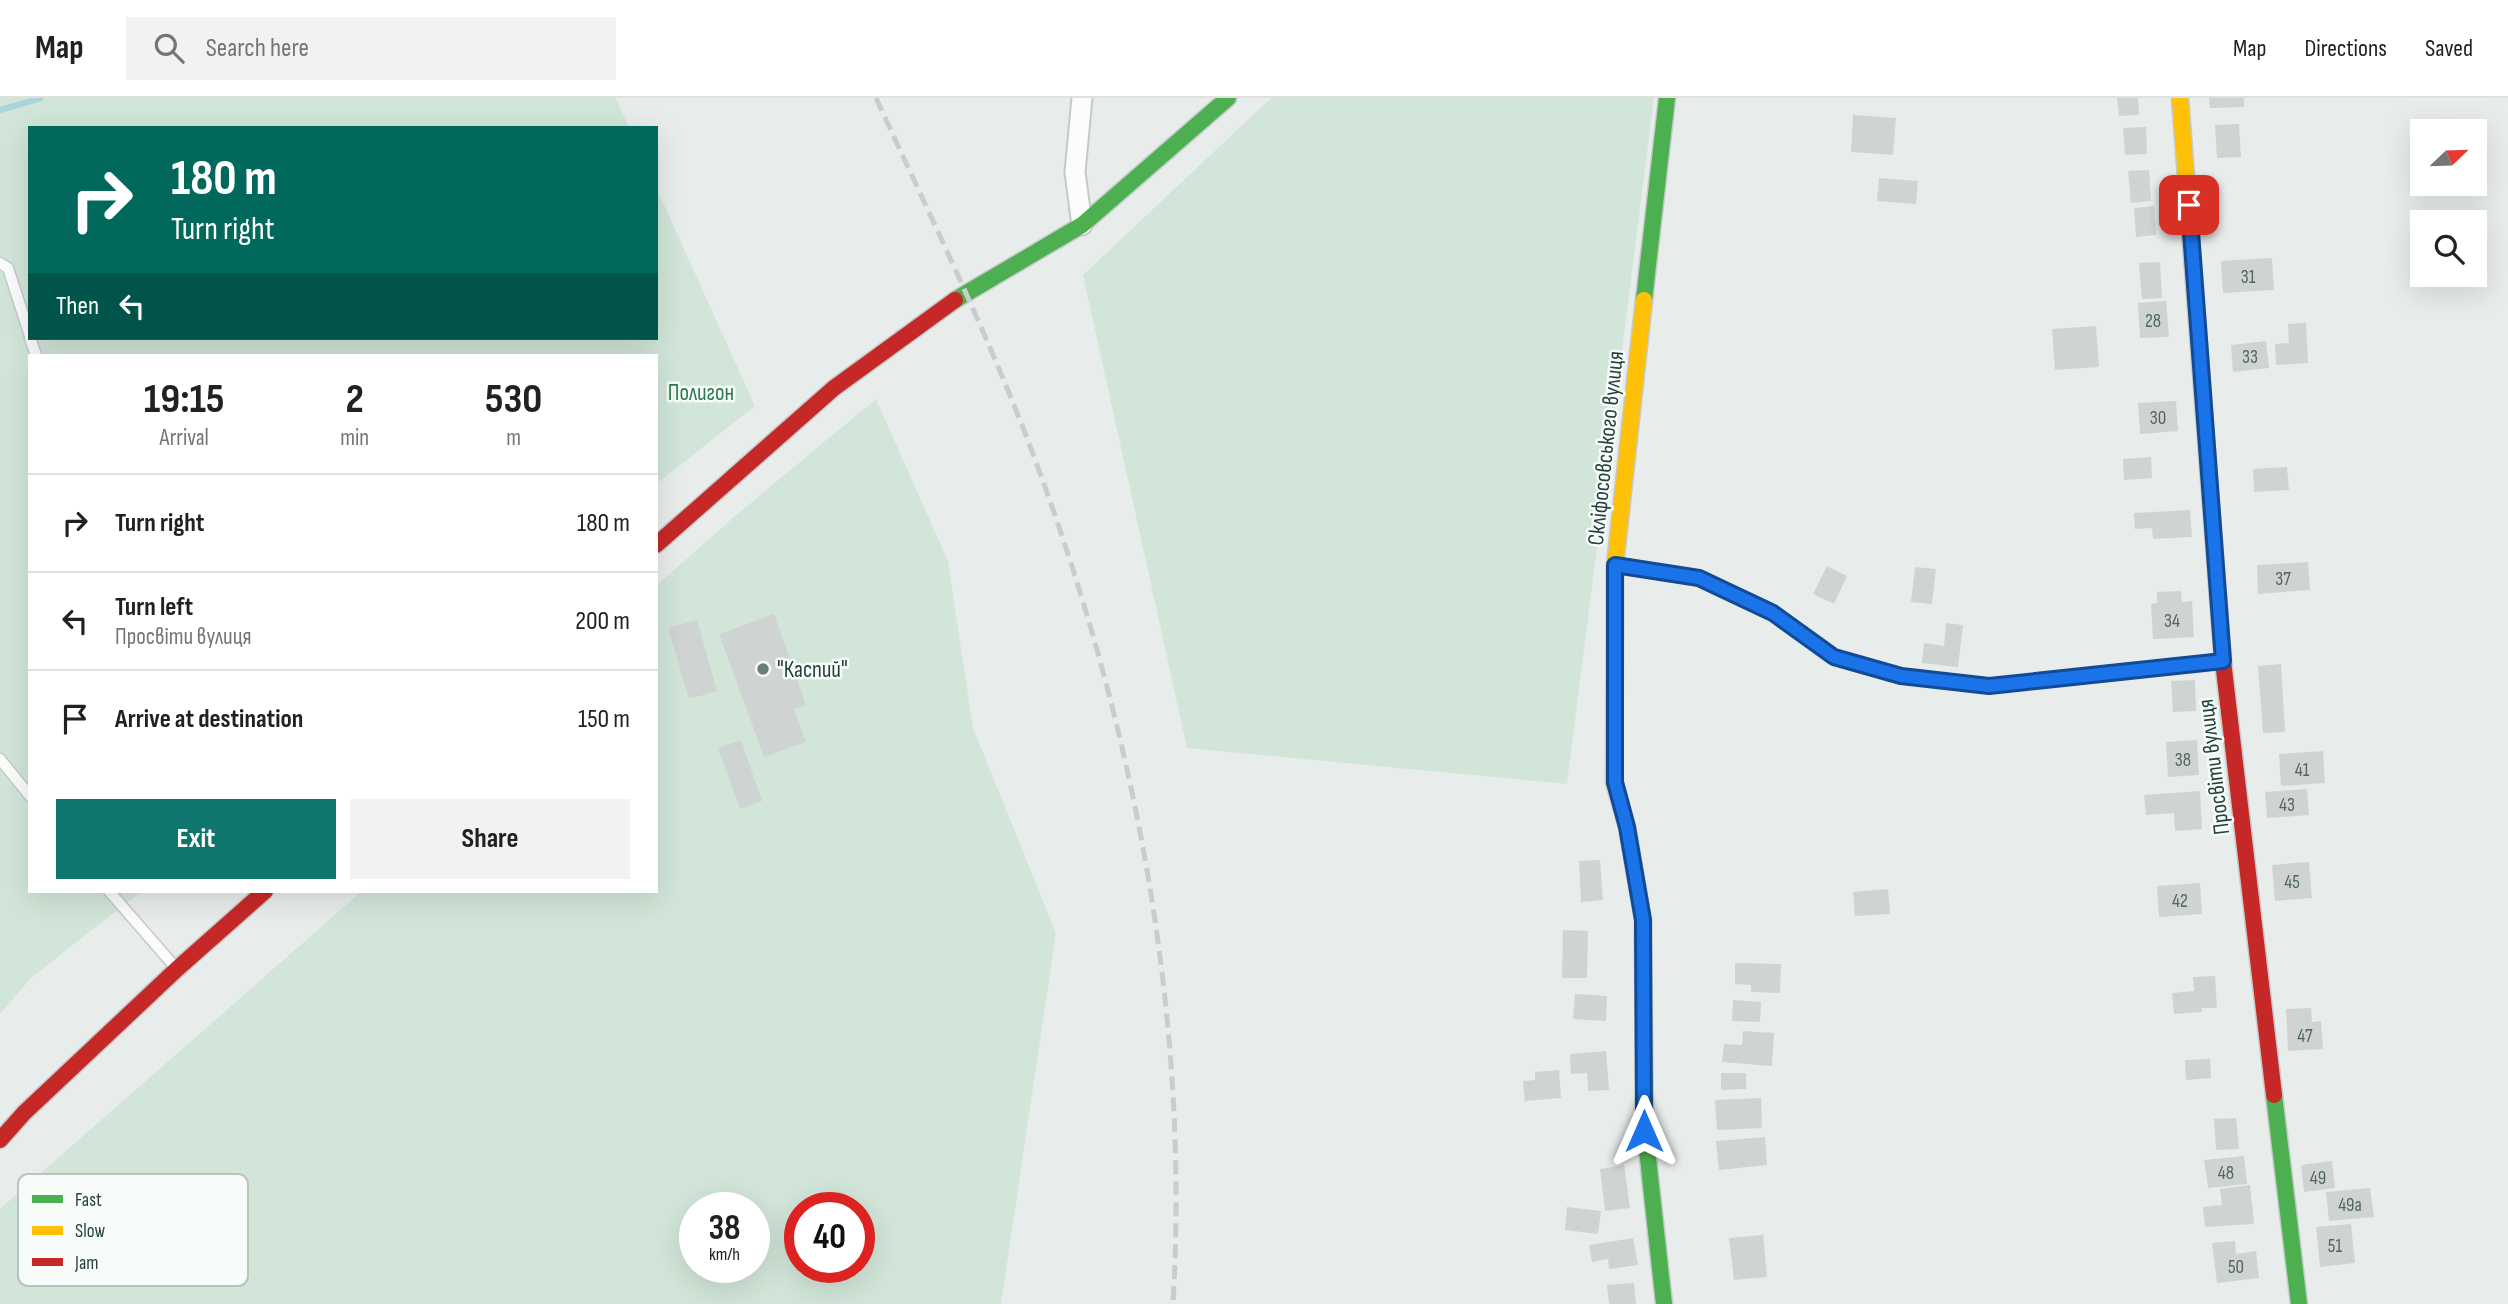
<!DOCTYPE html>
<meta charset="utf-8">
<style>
body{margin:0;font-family:"Sofia Sans Condensed",sans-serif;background:#f2f2f2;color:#202124;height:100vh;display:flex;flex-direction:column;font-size:26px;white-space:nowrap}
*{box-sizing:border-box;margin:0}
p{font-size:23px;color:#757577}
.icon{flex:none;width:38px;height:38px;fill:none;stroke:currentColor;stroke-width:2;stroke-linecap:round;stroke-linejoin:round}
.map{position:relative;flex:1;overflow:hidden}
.details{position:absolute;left:28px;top:256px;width:630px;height:539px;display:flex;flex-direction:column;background:#fff;border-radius:0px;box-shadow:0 7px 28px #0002}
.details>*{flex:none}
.top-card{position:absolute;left:28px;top:28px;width:630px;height:214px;border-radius:0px;box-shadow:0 7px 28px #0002;background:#00695c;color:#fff;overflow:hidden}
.needle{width:46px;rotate:67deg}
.controls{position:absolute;left:2410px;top:21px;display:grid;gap:14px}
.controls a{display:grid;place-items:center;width:77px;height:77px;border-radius:0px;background:#fff;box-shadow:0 7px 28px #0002;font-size:35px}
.speed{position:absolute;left:679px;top:1094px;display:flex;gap:14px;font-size:35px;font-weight:700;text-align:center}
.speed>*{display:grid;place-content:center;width:91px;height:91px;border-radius:50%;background:#fff;box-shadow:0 7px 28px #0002;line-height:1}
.speed small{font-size:18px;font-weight:400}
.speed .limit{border:10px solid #d22;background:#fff;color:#111}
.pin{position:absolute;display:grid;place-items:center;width:60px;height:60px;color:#fff;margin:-30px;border-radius:14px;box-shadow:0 4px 10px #0006}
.me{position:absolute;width:77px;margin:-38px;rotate:0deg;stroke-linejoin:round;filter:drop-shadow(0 0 5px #0008)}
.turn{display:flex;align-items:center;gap:24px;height:147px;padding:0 28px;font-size:32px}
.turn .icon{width:91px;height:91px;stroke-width:2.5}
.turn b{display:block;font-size:49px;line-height:60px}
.then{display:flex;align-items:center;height:66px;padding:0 28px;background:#0003;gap:14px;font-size:26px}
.eta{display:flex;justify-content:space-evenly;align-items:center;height:119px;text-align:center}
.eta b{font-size:42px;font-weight:700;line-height:49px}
.button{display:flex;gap:14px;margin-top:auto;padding:14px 28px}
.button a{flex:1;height:80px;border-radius:0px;background:#0f766e;color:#fff;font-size:28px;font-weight:700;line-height:80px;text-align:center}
.button a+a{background:#f2f2f2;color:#202124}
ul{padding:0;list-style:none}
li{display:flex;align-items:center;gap:21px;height:98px;padding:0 28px;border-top:2px solid #e0e0e0}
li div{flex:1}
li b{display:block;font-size:26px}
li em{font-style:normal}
header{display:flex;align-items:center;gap:42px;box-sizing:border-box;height:98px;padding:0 35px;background:#fff;border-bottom:2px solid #e0e0e0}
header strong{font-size:33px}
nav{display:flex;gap:38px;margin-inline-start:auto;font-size:24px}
.search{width:490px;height:63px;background:#f2f2f2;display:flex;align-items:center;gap:18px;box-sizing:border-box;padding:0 24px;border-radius:0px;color:#757577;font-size:26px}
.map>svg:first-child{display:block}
</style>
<header>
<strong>Map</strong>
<div class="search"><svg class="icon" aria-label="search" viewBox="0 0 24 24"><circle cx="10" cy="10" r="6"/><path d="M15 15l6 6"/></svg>Search here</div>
<nav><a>Map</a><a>Directions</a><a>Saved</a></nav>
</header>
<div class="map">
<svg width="2508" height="1206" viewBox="0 0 2508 1206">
<rect width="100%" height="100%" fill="#e8edeb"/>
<g fill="#d1e6d8" fill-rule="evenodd">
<polygon points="0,0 616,0 629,30 30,30 30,240 656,240 656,89 755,308 656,386 656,257 30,257 30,793 142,793 32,879 0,916"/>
<polygon points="1271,0 1654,0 1567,686 1187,650 1083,177"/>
<path d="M876,301L948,463L973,630L1056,835L1001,1206H0V1111L362,793H656V488L735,418ZM695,1110H754V1169H695ZM800,1110H859V1169H800Z"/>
</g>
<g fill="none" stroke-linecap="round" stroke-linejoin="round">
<polyline stroke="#a9d4db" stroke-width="6" points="0,12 41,0"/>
</g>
<g fill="#cfd4d2">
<polygon points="2117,0 2138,0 2139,17 2119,18"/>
<polygon points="2209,0 2244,0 2244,9 2210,10"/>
<polygon points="1853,17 1896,20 1893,57 1851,54"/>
<polygon points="2239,26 2241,59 2217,60 2215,27"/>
<polygon points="2146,29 2147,56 2125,57 2123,30"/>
<polygon points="2149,72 2151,103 2131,105 2128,73"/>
<polygon points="1879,80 1918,83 1916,106 1877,103"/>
<polygon points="2154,108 2156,137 2136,139 2134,110"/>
<polygon points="2272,160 2274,192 2223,195 2221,163"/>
<polygon points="2160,164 2162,200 2142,201 2139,165"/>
<polygon points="2166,203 2169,239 2140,240 2138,205"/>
<polygon points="2306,225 2308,265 2276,267 2275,246 2289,245 2288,226"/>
<polygon points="2096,228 2099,269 2055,272 2052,231"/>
<polygon points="2266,243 2269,270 2233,274 2231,247"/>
<polygon points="2176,303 2178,333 2140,336 2138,305"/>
<polygon points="2151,359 2152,380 2124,382 2123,361"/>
<polygon points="2287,369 2289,392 2254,394 2253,371"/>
<polygon points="2190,412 2192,439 2153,441 2152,430 2135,431 2134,415"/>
<polygon points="2308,464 2310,492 2258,496 2257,467"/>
<polygon points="1827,468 1847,478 1834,506 1813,496"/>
<polygon points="1915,469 1936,471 1932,506 1911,504"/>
<polygon points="2181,493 2182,504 2192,503 2194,539 2153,541 2151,506 2157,505 2157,494"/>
<polygon points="774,516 806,607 794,611 806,644 764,659 719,536"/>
<polygon points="697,522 717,593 689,601 668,530"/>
<polygon points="1946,525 1963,527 1958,569 1922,565 1924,545 1944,548"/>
<polygon points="2281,566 2285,634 2263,635 2258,568"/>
<polygon points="2195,582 2196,613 2173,614 2171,583"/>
<polygon points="741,642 762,703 740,711 718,650"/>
<polygon points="2197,642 2199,677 2168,679 2166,644"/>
<polygon points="2323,653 2325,685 2281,688 2279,656"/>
<polygon points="2307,691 2309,717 2267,720 2265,694"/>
<polygon points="2200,693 2202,731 2175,733 2174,715 2146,717 2144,697"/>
<polygon points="1600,762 1603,802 1581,804 1579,763"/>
<polygon points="2309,764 2312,800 2275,803 2272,767"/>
<polygon points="2200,785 2202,816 2159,819 2157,788"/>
<polygon points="1888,791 1890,816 1855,818 1853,794"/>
<polygon points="1563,832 1588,833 1587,880 1562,880"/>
<polygon points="1735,865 1781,866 1780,895 1751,894 1751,887 1735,886"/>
<polygon points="2215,878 2217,910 2202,910 2202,914 2174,916 2172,895 2194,893 2193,879"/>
<polygon points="1575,896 1607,898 1606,923 1573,921"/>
<polygon points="1733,902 1761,904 1760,924 1732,923"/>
<polygon points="2311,910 2312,924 2321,923 2323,951 2288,953 2286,911"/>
<polygon points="1743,933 1774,935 1772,968 1722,964 1724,946 1742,947"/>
<polygon points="1606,953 1609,992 1588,993 1587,975 1571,976 1570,956"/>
<polygon points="2210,961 2211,980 2186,982 2185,962"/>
<polygon points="1559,972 1561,1000 1525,1003 1523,983 1535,982 1535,974"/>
<polygon points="1721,975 1746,975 1746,991 1721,992"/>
<polygon points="1761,1000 1762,1030 1717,1032 1715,1002"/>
<polygon points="2236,1020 2239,1051 2216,1052 2214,1021"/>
<polygon points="1765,1039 1767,1067 1719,1072 1716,1043"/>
<polygon points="2244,1058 2247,1086 2208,1090 2204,1062"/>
<polygon points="2332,1063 2335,1090 2304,1094 2301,1067"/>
<polygon points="1624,1067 1630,1110 1605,1113 1600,1071"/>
<polygon points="2250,1087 2254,1126 2205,1129 2203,1109 2222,1107 2220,1091"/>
<polygon points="2370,1090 2374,1119 2329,1123 2326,1094"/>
<polygon points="1567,1109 1601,1113 1598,1136 1565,1132"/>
<polygon points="2351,1126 2355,1165 2320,1169 2316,1129"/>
<polygon points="1763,1137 1767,1179 1734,1182 1729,1140"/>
<polygon points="1633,1140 1638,1167 1609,1171 1608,1161 1592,1164 1589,1147"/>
<polygon points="2235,1143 2236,1156 2256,1153 2259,1180 2217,1185 2212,1145"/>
<polygon points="1634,1185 1636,1206 1609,1206 1607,1187"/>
</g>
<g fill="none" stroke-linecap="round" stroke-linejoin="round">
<g stroke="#c5cac8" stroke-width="13">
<g id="lane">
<polyline points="0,165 8,170 30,238"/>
<polyline points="30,240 36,257"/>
<polyline points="1616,467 1699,480 1773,515 1834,559 1901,578 1989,588 2221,563"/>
<polyline points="0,661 30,698"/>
<polyline points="109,793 175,869"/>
</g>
</g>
<g stroke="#c5cac8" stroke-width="23">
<polyline id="street" points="1082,0 1075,74 1082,127"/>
</g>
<g stroke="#c3cbc8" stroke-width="19">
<g id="fast">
<polyline points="955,202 1082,127 1228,0"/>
<polyline points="1644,202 1667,0"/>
<polyline points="1643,844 1645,1033 1664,1206"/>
<polyline points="2274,997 2299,1206"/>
</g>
</g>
<g stroke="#c3cbc8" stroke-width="19">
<g id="slow">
<polyline points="2180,0 2218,499"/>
<polyline points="1615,519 1615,467 1644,202"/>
</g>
</g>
<g stroke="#c3cbc8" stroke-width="19">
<g id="jam">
<polyline points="656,447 834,290 955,202"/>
<polyline points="2218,499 2223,563 2274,997"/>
<polyline points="1615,519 1614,684 1627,729 1643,822 1643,844"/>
<polyline points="0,1042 24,1015 177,871 265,793"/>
</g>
</g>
<use href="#lane" stroke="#fcfcfc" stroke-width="10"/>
<use href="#street" stroke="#fcfcfc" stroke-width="19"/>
<use href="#fast" stroke="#4caf50" stroke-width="16"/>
<use href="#slow" stroke="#ffc107" stroke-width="16"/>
<use href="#jam" stroke="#c62828" stroke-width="16"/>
<path stroke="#c9cdcc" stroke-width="5" stroke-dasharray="14 7" stroke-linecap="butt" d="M876,0C931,120 990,240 1036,364C1135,632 1190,920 1173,1206"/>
</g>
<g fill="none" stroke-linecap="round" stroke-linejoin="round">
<g stroke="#114b97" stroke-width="18">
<polyline id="route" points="1644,1033 1643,822 1627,729 1615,684 1615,467 1699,480 1773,515 1834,559 1901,578 1989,588 2223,563 2189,107"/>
</g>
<use href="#route" stroke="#1a73e8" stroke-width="12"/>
</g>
<circle fill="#697e78" stroke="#f7fbf9" stroke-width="2.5" cx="763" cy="571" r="7"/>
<g text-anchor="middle" stroke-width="5" stroke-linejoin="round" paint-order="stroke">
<g font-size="19" fill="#506761">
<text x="2248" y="185">31</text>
<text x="2153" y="229">28</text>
<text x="2250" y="265">33</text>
<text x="2158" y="326">30</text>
<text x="2283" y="487">37</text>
<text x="2172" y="529">34</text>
<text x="2183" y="668">38</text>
<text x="2302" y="678">41</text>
<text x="2287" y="713">43</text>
<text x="2292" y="790">45</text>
<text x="2180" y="809">42</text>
<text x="2305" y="944">47</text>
<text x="2226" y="1081">48</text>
<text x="2318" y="1086">49</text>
<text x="2350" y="1113">49а</text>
<text x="2335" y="1154">51</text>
<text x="2236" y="1175">50</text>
</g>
<g font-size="23" fill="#2d7a4b" stroke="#f7fbf9">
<text x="701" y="302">Полигон</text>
</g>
<g font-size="23" fill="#24423a" stroke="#f7fbf9">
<text transform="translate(1605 350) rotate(-84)" y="8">Скліфосовського вулиця</text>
<text transform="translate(2213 669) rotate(-97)" y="8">Просвіти вулиця</text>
</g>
<g font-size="23" fill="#24423a" stroke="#f7fbf9" text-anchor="start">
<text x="777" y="579">"Каспий"</text>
</g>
</g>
<rect x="18" y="1076" width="230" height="112" rx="10" fill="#f7fbf9" stroke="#b8c4c0" stroke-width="2"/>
<rect x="32" y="1097" width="31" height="8" fill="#4caf50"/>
<rect x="32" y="1128" width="31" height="9" fill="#ffc107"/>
<rect x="32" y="1160" width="31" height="8" fill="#c62828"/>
<g font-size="19" fill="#24423a">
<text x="75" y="1108">Fast</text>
<text x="75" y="1139">Slow</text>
<text x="75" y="1171">Jam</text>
</g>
</svg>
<div class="controls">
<a><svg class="needle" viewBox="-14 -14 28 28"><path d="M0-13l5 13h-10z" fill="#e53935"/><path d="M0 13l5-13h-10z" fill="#757577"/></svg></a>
<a><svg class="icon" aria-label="search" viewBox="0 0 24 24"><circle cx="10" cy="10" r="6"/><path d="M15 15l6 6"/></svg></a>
</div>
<div class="speed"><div>38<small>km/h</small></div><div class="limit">40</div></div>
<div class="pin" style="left:2189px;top:107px;background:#d93025"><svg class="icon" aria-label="arrive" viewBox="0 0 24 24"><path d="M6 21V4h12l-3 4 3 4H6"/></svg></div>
<svg class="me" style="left:1644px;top:1033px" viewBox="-20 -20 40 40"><path d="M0-17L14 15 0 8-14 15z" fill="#1a73e8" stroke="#fff" stroke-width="4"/></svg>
<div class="top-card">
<div class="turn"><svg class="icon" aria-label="right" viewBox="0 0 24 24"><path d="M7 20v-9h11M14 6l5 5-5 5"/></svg><div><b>180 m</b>Turn right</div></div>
<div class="then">Then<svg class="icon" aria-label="left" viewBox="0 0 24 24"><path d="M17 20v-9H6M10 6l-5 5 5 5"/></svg></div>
</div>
<section class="details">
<div class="eta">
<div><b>19:15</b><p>Arrival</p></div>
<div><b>2</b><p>min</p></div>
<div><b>530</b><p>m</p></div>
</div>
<ul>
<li><svg class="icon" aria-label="right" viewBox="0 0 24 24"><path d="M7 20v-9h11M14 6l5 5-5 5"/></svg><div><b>Turn right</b></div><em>180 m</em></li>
<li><svg class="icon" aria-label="left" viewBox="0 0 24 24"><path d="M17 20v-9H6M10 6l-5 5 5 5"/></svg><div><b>Turn left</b><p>Просвіти вулиця</p></div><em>200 m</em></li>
<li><svg class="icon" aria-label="arrive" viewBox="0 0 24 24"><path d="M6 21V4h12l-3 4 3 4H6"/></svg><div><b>Arrive at destination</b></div><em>150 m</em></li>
</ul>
<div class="button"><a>Exit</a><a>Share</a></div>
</section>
</div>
